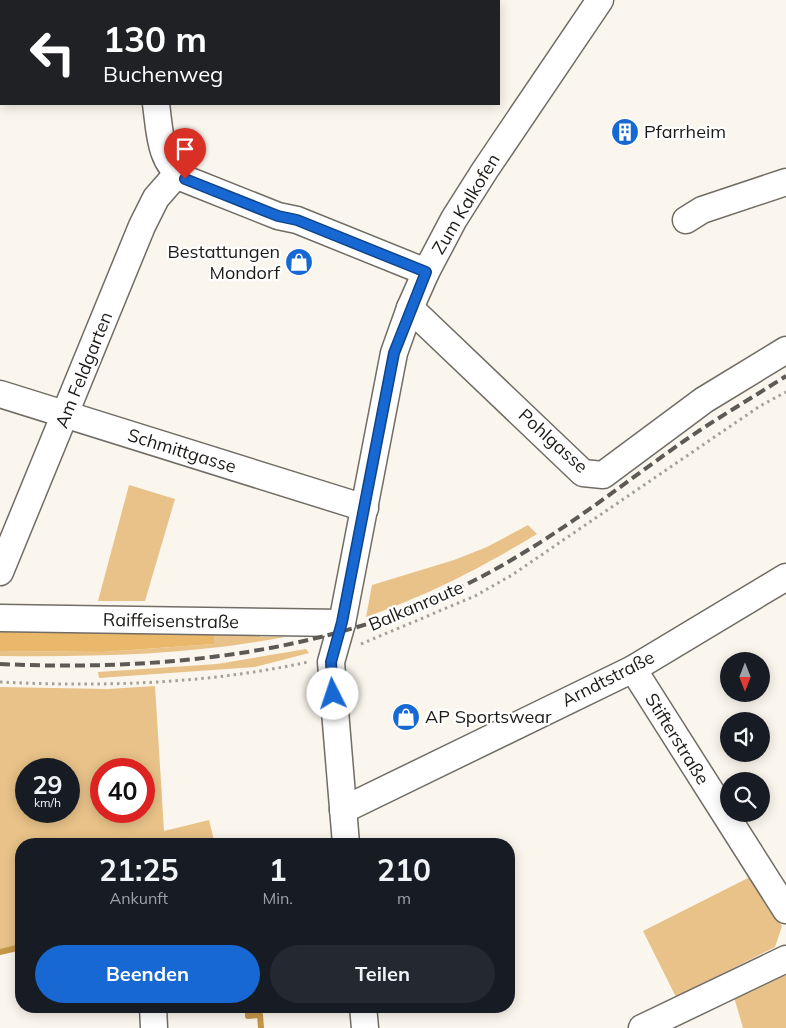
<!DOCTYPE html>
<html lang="de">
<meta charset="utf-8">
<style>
body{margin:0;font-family:Mulish,sans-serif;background:#242831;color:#f1f3f6;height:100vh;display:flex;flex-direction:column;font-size:19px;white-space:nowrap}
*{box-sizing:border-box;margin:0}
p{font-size:16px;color:#9ea1a6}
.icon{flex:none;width:28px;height:28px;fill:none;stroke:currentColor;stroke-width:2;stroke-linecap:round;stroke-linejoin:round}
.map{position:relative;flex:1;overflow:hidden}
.drawer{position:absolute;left:15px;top:838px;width:500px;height:175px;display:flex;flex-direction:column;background:#171b24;border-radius:20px;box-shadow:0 2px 12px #0003}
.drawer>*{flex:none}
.banner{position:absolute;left:0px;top:0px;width:500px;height:105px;box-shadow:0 2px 12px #0003;background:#202124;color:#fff;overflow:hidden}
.needle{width:32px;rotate:180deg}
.buttons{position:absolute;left:720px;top:652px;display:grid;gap:10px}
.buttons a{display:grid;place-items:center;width:50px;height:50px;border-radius:50%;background:#171b24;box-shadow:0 2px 12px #0003;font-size:25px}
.speed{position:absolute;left:15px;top:758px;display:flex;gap:10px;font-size:25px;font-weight:700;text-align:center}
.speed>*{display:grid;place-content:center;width:65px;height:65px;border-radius:50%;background:#171b24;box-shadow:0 2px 12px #0003;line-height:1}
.speed small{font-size:12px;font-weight:400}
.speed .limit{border:8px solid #d22;background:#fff;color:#111}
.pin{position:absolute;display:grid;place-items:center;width:42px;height:42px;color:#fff;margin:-51px -21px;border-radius:50% 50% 50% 0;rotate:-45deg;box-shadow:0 0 5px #0007}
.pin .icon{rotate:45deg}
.me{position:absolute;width:55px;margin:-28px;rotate:356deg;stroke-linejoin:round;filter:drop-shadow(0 0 4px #0008)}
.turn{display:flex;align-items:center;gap:18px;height:105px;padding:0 20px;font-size:22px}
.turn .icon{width:65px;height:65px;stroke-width:2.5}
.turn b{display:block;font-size:35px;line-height:42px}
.eta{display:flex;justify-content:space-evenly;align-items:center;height:85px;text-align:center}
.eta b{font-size:30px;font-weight:700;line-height:35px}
.primary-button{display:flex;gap:10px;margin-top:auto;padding:10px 20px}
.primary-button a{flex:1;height:58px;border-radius:30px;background:#1868d3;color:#fff;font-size:20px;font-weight:700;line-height:58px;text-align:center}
.primary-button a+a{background:#242831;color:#f1f3f6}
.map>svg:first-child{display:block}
</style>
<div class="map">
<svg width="786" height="1028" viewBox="0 0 786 1028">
<rect width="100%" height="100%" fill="#fbf6ed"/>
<g fill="#e8c288" fill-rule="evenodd">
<polygon points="129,485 175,499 145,601 98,601"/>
<path d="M528,525L537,534C479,569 430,594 366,617L372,585L454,560L487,547Z"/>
<path d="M215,632H260V637H285C190,655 96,657 0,656V651L103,652L214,644Z"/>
<polygon points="306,649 309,653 255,667 99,678 98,672 217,664"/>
<path d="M155,686L164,831L209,820L215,844H21V945L0,950V687L108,689ZM26,769H69V811H26ZM101,769H144V811H101Z"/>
<polygon points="750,877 782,926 775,947 676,997 643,931"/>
<polygon points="781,974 786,976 786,1028 743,1028 734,997"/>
</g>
<polygon fill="#e9b86b" points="0,630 215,632 214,644 103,652 0,651"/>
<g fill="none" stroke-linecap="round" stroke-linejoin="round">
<g stroke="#c59749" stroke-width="6">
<polyline points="0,952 21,947"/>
<polyline points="248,1006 248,1016 260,1015 261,1028"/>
</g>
<g stroke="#716c65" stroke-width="29">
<g id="minor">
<polyline points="164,1 178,0"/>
<polyline points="0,22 1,22"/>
<path d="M156,104C160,132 159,162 185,179L278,216L297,220L426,272"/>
<polyline points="686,220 702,210 786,182"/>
<polyline points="410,308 583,473 603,475 704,400 786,350"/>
<polyline points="0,394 365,508"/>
<polyline points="0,572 142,226 156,198 177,174"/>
<polyline points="0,618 342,623"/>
<polyline points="633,669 786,910"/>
<polyline points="343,810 633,669 786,577"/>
<polyline points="346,844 331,662 342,623 394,353 410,308 426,272 454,219 485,170 600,0"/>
<polyline points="153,1006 154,1028"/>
<polyline points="363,1006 365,1028"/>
<polyline points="642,1028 786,959"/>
</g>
</g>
<g stroke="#a4a19a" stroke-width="3" stroke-dasharray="2.5 4" stroke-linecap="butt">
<polyline points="361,644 475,596 512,575 760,406 786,392"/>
<path d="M0,682C102,687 207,684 308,662"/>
</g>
<use href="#minor" stroke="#fff" stroke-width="26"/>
<path stroke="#5d5a55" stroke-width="4" stroke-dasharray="10 5" stroke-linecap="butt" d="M0,664C175,672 360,651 513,559C573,524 627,481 684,441C717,418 752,398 786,376"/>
</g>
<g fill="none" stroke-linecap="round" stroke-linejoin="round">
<g stroke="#104489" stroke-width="12">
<polyline id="route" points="185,179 278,216 297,220 426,272 394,353 342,622 331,662 333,694"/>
</g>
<use href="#route" stroke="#1868d3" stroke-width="9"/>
</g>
<defs>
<g id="building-disc" transform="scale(1.4375)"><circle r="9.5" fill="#1868d3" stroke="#fff"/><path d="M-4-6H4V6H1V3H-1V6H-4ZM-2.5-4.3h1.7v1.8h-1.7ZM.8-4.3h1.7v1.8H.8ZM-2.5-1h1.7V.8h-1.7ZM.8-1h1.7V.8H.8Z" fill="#fff"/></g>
<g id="shop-disc" transform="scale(1.4375)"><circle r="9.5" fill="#1868d3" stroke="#fff"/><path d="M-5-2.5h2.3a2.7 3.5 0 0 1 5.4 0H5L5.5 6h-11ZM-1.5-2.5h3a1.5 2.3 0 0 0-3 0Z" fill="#fff"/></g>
</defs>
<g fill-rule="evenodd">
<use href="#building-disc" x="625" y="132"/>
<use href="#shop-disc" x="299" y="262"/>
<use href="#shop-disc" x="406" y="717"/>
</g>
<g text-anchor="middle" stroke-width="4.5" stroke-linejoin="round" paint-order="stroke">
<g font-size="18" fill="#1d1b18" stroke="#fff" text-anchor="start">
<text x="644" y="138">Pfarrheim</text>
<text x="280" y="258" text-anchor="end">Bestattungen<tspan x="280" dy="21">Mondorf</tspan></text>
<text x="425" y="723">AP Sportswear</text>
</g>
<g font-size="18" fill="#1d1b18" stroke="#fff">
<text transform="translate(466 204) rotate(-59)" y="6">Zum Kalkofen</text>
<text transform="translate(84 370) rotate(-68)" y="6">Am Feldgarten</text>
<text transform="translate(553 441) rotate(42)" y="6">Pohlgasse</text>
<text transform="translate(182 451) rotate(17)" y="6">Schmittgasse</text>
<text transform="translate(416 606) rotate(-23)" y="6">Balkanroute</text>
<text transform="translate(171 621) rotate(1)" y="6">Raiffeisenstraße</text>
<text transform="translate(608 679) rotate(-27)" y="6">Arndtstraße</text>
<text transform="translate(677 739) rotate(58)" y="6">Stifterstraße</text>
</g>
</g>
</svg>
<div class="buttons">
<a><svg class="needle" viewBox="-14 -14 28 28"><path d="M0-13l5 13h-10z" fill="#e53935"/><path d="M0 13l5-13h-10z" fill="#9ea1a6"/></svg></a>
<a><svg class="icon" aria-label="sound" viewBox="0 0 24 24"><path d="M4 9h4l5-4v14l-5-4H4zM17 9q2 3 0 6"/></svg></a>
<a><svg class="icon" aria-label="search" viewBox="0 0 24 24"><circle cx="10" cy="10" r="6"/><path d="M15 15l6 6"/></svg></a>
</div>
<div class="speed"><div>29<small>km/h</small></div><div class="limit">40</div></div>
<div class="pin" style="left:185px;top:179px;background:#d93025"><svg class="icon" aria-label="arrive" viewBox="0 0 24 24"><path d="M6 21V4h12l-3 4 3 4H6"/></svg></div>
<svg class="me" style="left:333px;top:694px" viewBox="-20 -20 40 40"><circle r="19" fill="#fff"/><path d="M0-13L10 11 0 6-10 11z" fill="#1868d3"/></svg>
<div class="banner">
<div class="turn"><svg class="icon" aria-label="left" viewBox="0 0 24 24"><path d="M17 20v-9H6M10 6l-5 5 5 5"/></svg><div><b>130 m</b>Buchenweg</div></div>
</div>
<section class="drawer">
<div class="eta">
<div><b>21:25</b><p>Ankunft</p></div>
<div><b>1</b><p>Min.</p></div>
<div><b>210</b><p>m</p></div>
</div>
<div class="primary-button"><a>Beenden</a><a>Teilen</a></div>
</section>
</div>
